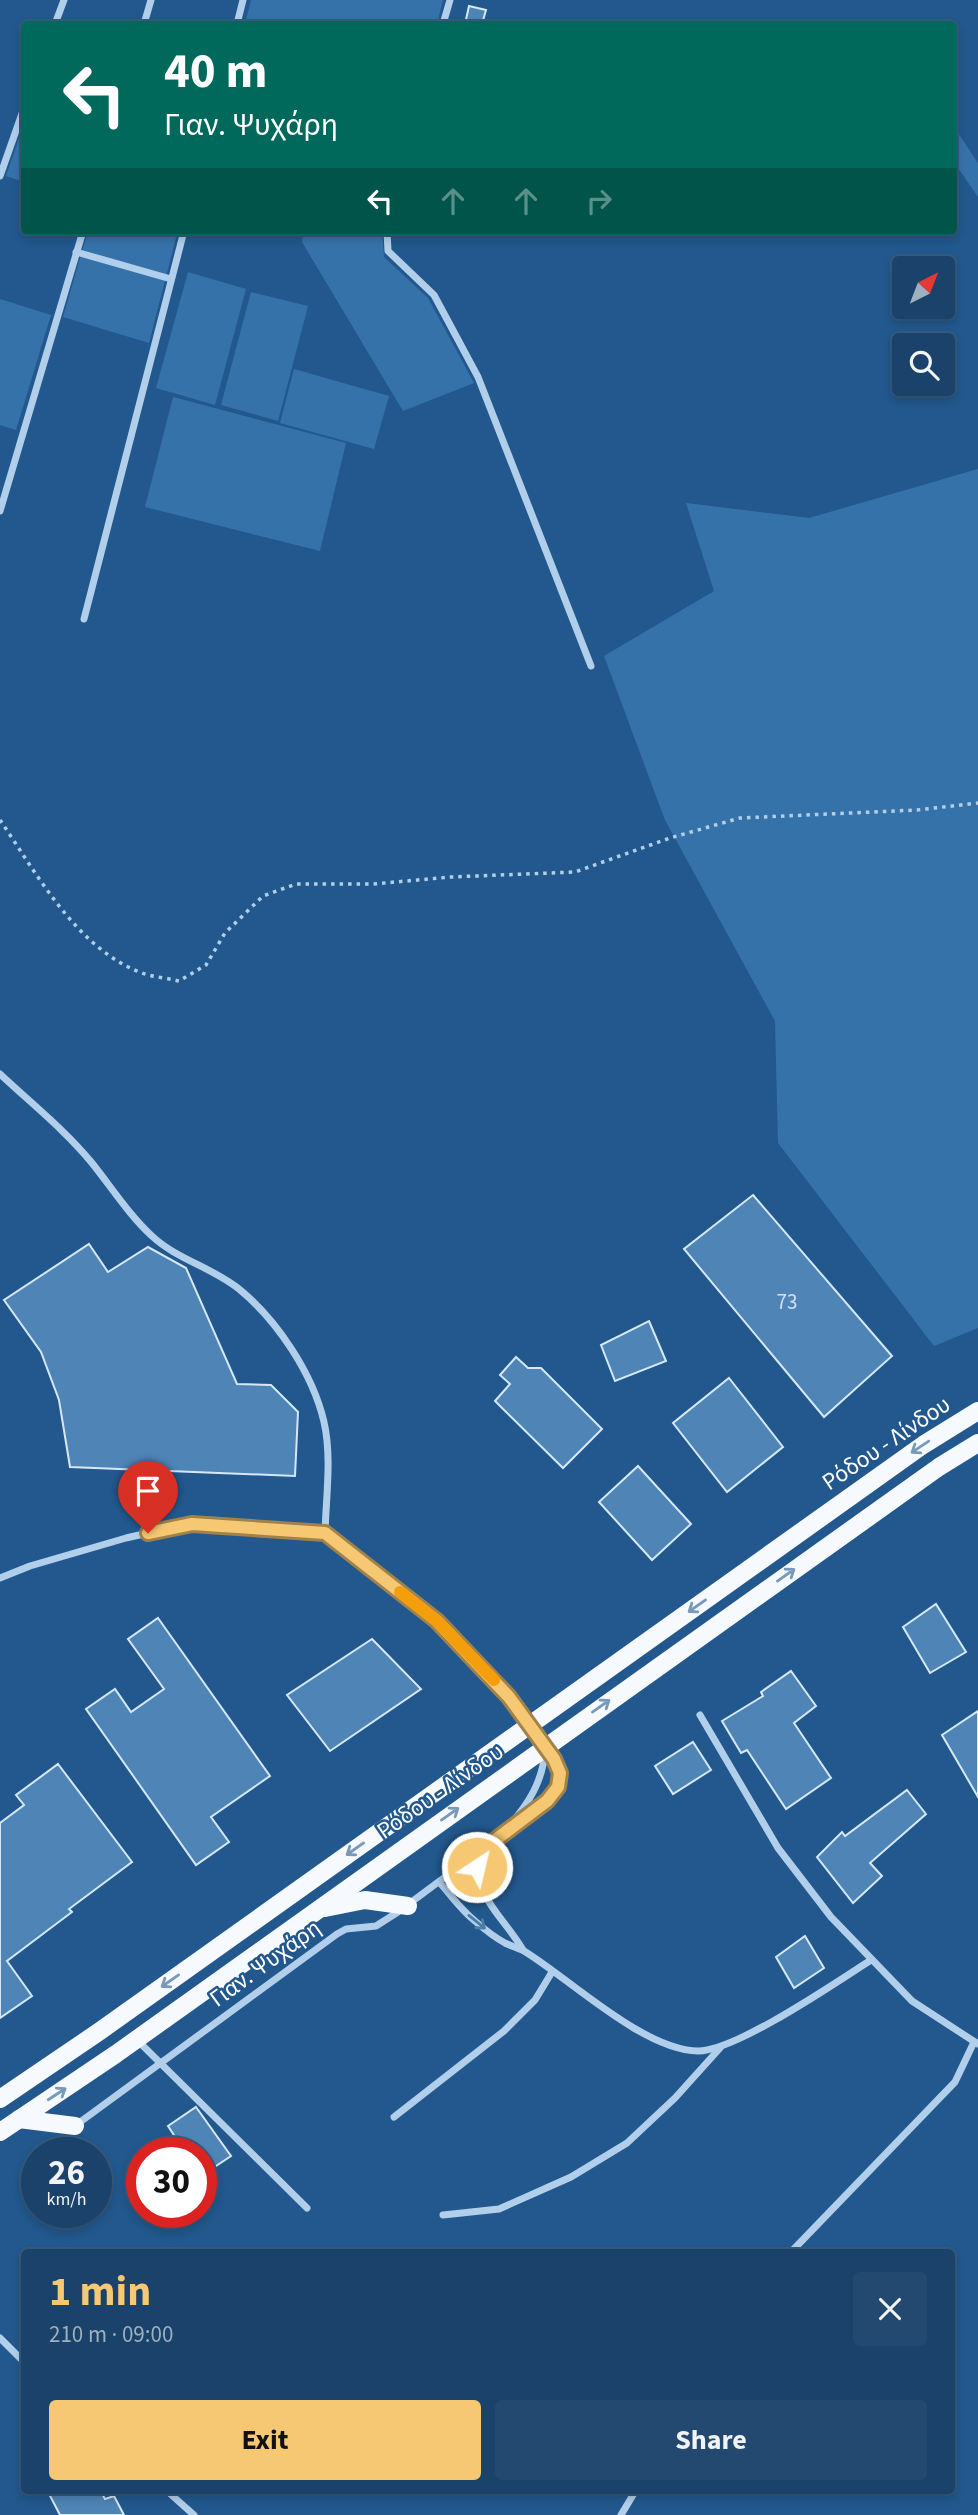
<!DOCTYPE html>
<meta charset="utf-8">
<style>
body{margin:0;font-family:"Source Sans 3",sans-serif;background:#234970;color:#f1f3f6;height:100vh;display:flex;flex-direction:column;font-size:26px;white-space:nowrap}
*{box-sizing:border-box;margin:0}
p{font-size:23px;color:#9fb0c1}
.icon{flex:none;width:38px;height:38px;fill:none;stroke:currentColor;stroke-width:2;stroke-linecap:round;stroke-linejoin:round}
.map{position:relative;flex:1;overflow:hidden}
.panel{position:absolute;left:21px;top:2249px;width:934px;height:245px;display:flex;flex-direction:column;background:#1a426a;border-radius:7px;box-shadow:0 4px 10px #0003,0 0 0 2px #385b7e}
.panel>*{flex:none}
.banner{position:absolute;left:21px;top:21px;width:936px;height:214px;border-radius:7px;box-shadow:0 4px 10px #0003,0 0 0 2px #385b7e;background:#00695c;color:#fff;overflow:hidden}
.needle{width:46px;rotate:42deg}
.controls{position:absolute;left:892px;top:256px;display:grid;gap:14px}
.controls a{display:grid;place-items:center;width:63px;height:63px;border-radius:7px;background:#1a426a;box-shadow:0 4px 10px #0003,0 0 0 2px #385b7e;font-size:35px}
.speed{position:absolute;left:21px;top:2137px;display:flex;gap:14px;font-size:35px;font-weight:700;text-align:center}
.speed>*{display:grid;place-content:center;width:91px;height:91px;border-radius:50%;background:#1a426a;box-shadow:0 4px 10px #0003,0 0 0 2px #385b7e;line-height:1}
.speed small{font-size:18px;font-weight:400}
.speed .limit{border:10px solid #d22;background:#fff;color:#111}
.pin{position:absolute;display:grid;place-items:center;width:60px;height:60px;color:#fff;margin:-72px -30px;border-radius:50% 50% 50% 0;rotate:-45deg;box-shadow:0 0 7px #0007}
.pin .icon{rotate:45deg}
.me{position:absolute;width:77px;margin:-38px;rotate:35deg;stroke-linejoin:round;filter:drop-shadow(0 0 5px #0008)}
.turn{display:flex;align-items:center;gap:24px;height:147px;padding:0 28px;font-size:32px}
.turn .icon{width:91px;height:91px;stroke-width:2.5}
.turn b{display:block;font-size:49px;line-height:60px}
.lanes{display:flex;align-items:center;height:66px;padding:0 28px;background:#0003;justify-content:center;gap:35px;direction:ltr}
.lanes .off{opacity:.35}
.round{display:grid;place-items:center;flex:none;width:74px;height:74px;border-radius:7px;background:#234970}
.summary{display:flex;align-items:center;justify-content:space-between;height:119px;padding:0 28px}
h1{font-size:42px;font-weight:700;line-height:52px;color:#f7c873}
.action{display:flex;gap:14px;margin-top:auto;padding:14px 28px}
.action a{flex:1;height:80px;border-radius:7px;background:#f7c873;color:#111;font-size:28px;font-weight:700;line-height:80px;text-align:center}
.action a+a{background:#234970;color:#f1f3f6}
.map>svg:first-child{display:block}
</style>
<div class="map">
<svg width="978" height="2515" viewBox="0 0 978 2515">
<rect width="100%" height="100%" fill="#22588d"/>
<g fill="#3672aa">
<polygon points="251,0 443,0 437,24 245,24"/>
<polygon points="24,124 24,182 6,176"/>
<polygon points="954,127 978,163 978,197 954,162"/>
<polygon points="88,231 166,231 177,234 149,343 63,317"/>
<polygon points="303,231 382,231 384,257 428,298 474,383 403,411 302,242"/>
<polygon points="188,272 246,289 215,405 156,388"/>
<polygon points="251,292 308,306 278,421 221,405"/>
<polygon points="0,299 51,315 16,430 0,425"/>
<polygon points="294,369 389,396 374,449 280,423"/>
<polygon points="173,397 346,443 320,551 145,507"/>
<polygon points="978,469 978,1328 934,1346 778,1143 775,1021 665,820 604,656 714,591 686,503 809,518"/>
</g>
<g fill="#4f84b6" stroke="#d6e8f8" stroke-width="2">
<polygon points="469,6 486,10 482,24 465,24"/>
<polygon points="753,1195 892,1356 824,1417 684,1249"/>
<polygon points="89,1244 108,1272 148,1247 186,1268 237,1384 271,1385 298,1412 295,1476 70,1467 59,1400 41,1352 4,1300"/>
<polygon points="649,1321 666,1361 615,1381 601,1345"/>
<polygon points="516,1357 528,1368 541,1368 602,1429 563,1468 495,1401 510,1384 500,1375"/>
<polygon points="729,1378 783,1447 727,1492 673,1423"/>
<polygon points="638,1466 691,1524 652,1560 599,1502"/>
<polygon points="936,1604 966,1652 930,1673 903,1627"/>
<polygon points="158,1618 270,1776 211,1817 229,1842 196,1865 86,1709 115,1689 131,1712 164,1689 128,1639"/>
<polygon points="372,1639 421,1689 330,1751 287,1695"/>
<polygon points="791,1671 816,1706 794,1723 831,1778 786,1809 747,1750 741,1753 722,1721 763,1696 761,1692"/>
<polygon points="978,1711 978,1797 942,1735"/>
<polygon points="693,1742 711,1770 673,1794 655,1766"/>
<polygon points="58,1764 132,1862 69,1909 72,1912 7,1961 32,1996 0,2018 0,1823 24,1805 16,1795"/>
<polygon points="907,1790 926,1814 870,1863 882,1876 853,1903 817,1857 842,1832 845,1836"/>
<polygon points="805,1936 824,1968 794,1988 776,1957"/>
<polygon points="196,2107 231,2156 201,2176 201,2152 185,2152 168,2126"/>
<polygon points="47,2490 100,2490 105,2499 114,2496 124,2515 60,2515"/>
</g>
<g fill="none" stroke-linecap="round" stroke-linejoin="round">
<path stroke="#b1cfeb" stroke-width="3.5" stroke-dasharray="3.5 5" stroke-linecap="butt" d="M0,820C37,874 77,949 142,973C153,977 167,978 179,981L206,965L225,933L263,896L296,884H373L451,877L575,872L670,838L740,818L917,810L978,803"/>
<g stroke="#b1cfeb" stroke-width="7">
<polyline points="55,24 64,0"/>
<polyline points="144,24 151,0"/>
<polyline points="237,24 243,0"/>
<polyline points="443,24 450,0"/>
<polyline points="0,176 24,108"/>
<polyline points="387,231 388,251 434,295 478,377 591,666"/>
<polyline points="76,252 171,279"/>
<polyline points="0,511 83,231"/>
<polyline points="84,619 184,231"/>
<path d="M0,1074C31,1103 65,1130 92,1163C112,1188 129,1215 153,1237C177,1259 213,1268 239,1289C277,1320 313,1374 324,1422C332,1457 326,1497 325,1533"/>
<polyline points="0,1578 30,1566 126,1538 192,1523 325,1533 437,1621 509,1697 558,1767 560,1773 558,1787 547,1801 398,1912 376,1926 346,1929 337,1934 76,2125"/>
<polyline points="700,1715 778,1848 831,1917 912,2001 978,2044"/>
<path d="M509,1826C529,1803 543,1781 545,1750"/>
<path d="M478,1853C474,1900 502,1914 523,1950"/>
<path d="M439,1882C451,1895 461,1910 475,1921C484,1929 494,1937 505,1943C511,1946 518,1948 524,1951C570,1979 643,2050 698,2051C736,2051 835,1983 871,1960"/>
<polyline points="136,2039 307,2208"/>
<polyline points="394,2117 504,2031 535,2000 552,1972"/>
<polyline points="443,2215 499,2209 571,2177 627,2143 675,2098 720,2048"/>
<polyline points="791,2252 955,2082 974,2042"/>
<polyline points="0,2338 24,2362"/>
<polyline points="166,2490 194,2515"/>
<polyline points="621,2515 636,2490"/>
</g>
<g stroke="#f6fafe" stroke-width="18">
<polyline points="325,1908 365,1900 408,1906"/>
<polyline points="0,2099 100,2031 923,1445 978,1411"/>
<polyline points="19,2119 75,2126"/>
<polyline points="0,2132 116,2054 939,1467 978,1443"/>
</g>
</g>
<defs><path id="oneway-shaft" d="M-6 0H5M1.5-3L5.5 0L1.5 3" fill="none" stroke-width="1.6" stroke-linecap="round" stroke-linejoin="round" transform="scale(1.75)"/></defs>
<g stroke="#7799ba">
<use href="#oneway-shaft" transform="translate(920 1447) rotate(146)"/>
<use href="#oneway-shaft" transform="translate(786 1575) rotate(-35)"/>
<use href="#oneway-shaft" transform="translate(697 1606) rotate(145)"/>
<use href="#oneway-shaft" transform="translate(601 1706) rotate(-35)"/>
<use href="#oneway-shaft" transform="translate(450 1814) rotate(-35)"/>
<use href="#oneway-shaft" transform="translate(355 1849) rotate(145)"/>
<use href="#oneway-shaft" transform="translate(170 1981) rotate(145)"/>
<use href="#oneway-shaft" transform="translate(57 2094) rotate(-33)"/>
</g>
<use stroke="#4d7ca9" href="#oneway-shaft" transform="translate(477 1922) rotate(39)"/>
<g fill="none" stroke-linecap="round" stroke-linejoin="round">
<g stroke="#a1824b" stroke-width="18">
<polyline id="route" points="148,1533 192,1524 325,1533 437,1621 509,1697 554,1759 560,1773 558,1787 547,1801 478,1853 477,1867"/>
</g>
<use href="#route" stroke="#f7c873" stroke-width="12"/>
<polyline stroke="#f59e0b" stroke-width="12" points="400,1592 437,1621 494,1680"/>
</g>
<g text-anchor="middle" stroke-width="5" stroke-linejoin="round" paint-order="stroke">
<g font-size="21" fill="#d3e0ed">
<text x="787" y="1309">73</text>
</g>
<g font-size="24" fill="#fff" stroke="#22588d">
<text transform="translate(886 1443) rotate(-34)" y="8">Ρόδου - Λίνδου</text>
<text transform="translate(440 1791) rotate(-35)" y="8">Ρόδου - Λίνδου</text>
<text transform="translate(265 1963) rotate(-36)" y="8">Γιαν. Ψυχάρη</text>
</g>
</g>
</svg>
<div class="controls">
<a><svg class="needle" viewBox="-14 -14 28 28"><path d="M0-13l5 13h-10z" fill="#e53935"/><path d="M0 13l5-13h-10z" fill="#9fb0c1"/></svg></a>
<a><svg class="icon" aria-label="search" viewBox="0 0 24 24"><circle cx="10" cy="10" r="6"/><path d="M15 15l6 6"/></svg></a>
</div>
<div class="speed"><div>26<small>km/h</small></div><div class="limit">30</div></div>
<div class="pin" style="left:148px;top:1533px;background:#d93025"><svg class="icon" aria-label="arrive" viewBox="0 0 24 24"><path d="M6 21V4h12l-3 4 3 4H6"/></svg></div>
<svg class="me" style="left:477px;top:1867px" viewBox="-20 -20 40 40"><circle r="17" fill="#f7c873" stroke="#fff" stroke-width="3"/><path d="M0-11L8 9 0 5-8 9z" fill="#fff"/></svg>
<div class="banner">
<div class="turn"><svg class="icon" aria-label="left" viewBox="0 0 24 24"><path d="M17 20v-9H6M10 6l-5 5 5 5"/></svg><div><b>40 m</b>Γιαν. Ψυχάρη</div></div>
<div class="lanes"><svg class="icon" aria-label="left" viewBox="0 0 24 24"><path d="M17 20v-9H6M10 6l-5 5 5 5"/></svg><svg class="icon off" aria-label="ahead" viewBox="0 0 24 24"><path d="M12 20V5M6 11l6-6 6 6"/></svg><svg class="icon off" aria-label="ahead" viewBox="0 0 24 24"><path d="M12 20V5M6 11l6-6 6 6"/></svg><svg class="icon off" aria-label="right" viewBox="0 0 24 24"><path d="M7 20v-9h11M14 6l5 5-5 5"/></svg></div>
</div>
<section class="panel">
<div class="summary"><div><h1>1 min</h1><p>210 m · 09:00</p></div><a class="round"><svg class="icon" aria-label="close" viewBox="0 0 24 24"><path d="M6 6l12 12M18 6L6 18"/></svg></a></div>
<div class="action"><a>Exit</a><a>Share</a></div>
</section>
</div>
